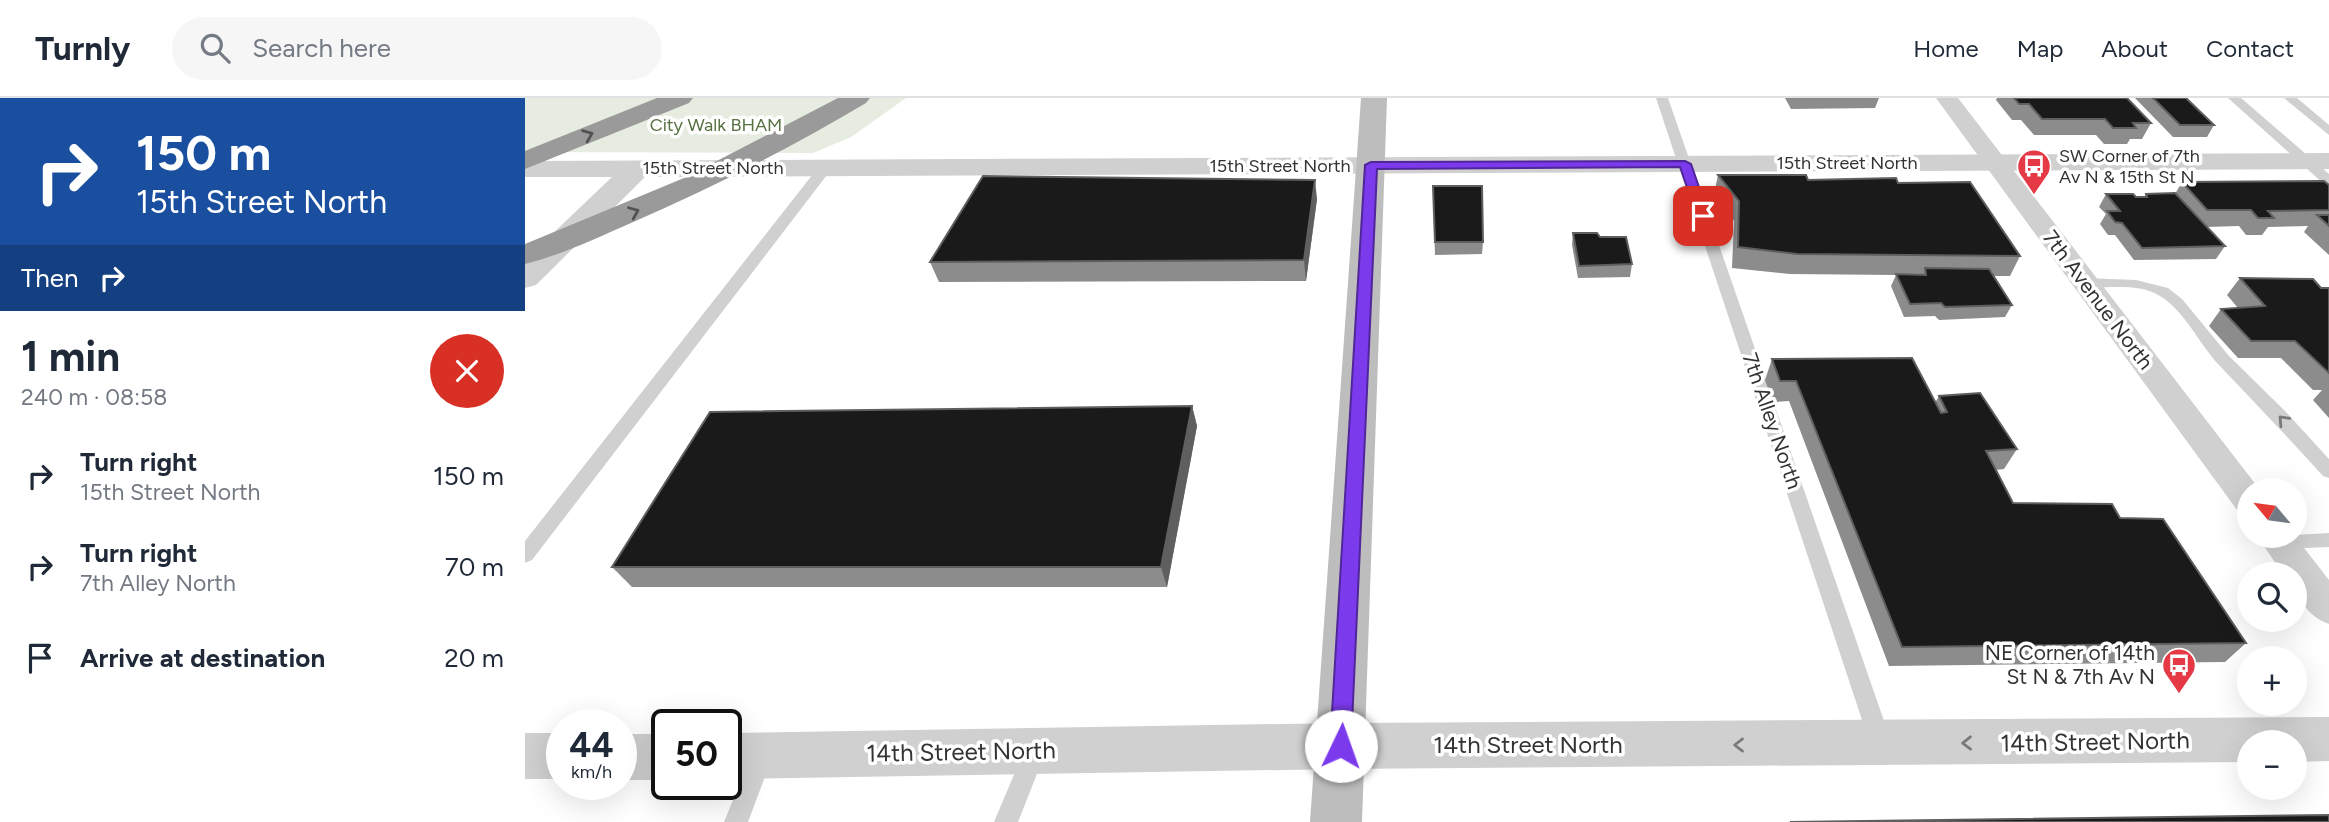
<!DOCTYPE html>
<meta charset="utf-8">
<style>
body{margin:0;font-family:Figtree,sans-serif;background:#f6f6f7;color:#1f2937;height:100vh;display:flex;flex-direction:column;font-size:26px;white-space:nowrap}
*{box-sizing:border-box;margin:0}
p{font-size:23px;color:#747a83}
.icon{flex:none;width:38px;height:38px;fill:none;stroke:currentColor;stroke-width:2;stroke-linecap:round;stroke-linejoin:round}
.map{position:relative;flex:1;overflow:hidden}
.drawer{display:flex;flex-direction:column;background:#fff;width:525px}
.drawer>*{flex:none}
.banner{background:#1a4fa0;color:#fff;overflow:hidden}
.needle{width:46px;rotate:299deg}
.controls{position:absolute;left:1712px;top:380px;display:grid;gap:14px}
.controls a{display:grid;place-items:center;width:70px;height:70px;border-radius:50%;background:#fff;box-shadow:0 7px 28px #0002;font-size:35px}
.speed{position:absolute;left:21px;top:611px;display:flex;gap:14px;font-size:35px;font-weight:700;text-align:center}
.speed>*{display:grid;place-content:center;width:91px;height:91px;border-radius:50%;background:#fff;box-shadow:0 7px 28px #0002;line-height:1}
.speed small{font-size:18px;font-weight:400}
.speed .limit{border:4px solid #111;border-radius:10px;background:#fff;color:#111}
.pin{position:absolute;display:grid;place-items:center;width:60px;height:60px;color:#fff;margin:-30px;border-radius:14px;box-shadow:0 4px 10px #0006}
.me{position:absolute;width:77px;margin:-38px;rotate:3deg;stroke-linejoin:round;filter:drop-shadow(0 0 5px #0008)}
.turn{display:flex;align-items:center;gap:24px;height:147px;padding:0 21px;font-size:32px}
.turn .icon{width:91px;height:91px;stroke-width:2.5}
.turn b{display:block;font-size:49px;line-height:60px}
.then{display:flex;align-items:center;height:66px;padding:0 21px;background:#0003;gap:14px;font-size:26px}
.round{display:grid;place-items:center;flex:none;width:74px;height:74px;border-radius:37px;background:#f6f6f7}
.headline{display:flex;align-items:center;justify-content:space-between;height:119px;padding:0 21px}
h1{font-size:42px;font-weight:700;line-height:52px}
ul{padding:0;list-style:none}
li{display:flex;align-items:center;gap:21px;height:91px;padding:0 21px}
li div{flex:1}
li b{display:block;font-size:26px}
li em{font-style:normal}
header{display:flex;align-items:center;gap:42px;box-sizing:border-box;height:98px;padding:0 35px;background:#fff;border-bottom:2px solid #e0e1e3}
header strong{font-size:33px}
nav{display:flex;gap:38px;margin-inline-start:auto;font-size:24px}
.search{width:490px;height:63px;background:#f6f6f7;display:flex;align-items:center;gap:18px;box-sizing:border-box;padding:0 24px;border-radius:38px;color:#747a83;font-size:26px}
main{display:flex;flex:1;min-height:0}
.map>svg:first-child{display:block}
</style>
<header>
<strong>Turnly</strong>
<div class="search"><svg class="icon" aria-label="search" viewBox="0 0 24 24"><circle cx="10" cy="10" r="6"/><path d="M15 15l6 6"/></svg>Search here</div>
<nav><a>Home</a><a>Map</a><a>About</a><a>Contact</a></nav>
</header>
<main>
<section class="drawer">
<div class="banner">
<div class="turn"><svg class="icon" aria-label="right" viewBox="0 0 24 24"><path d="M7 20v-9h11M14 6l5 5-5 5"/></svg><div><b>150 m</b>15th Street North</div></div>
<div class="then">Then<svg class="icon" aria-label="right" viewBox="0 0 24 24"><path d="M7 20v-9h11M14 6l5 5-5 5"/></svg></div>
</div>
<div class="headline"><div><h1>1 min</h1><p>240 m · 08:58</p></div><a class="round" style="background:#d93025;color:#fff"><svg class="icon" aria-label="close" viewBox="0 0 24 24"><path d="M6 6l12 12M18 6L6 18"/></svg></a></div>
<ul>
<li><svg class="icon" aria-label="right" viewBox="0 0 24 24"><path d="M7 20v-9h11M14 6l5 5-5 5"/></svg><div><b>Turn right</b><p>15th Street North</p></div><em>150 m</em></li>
<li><svg class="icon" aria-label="right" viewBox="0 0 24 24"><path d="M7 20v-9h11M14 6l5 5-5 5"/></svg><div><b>Turn right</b><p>7th Alley North</p></div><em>70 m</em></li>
<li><svg class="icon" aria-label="arrive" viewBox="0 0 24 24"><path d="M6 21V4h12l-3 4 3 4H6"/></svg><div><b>Arrive at destination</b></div><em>20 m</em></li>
</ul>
</section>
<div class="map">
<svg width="1804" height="724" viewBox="0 0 1804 724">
<rect width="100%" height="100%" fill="#fff"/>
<polygon fill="#e6ecdf" points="0,0 381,0 326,39 288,55 0,54"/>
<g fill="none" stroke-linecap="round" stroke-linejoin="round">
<g fill="#d0d0d0" fill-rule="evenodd">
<polygon points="1131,0 1143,0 1366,643 1363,650 1355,653 1347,650 1344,643"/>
<polygon points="1703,0 1716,0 1804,76 1804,87 1799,86"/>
<polygon points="1759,0 1772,0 1804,27 1804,37"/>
<polygon points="300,66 306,70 305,73 7,462 0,465 0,443 295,67"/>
<path d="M1560,180L1611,182L1643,190L1657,201L1704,258L1761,314L1804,361V380L1798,378C1764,340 1729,304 1694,267C1674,246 1660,213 1635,198C1611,183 1580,193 1555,187L1553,184Z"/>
<polygon points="1804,435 1804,449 1755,451 1748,449 1746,444 1752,438"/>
<polygon points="510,643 518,646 521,653 493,724 469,724 502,646"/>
<polygon points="236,650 244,653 247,660 223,724 199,724 228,653"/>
</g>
<g fill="#d0d0d0" fill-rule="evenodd">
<polygon points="1411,0 1433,0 1735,392 1724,392 1724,416 1712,412"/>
<path d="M1769,437L1804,482V526C1783,519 1769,498 1769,476H1758L1732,438Z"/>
</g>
<g fill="#d0d0d0" fill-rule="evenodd">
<polygon points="1804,55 1804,71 120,79 11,187 0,190 0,162 87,79 0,79 0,63"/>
<polygon points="1804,619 1804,663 1769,664 1769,644 1724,644 1724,664 816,671 201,681 201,635 816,625"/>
<rect x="0" y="635" width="37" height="46"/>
<rect x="96" y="636" width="46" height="46"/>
</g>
<polygon fill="#bdbdbd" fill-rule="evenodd" points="836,0 862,0 837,724 785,724"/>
<g fill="#9a9a9a" fill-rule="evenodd">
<polygon points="132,0 168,0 164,5 0,71 0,53"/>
<path d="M313,0H345L341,5C265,50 187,90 106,125C72,140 36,157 0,166V146L159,80Z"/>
</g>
</g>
<g fill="#8c8c8c">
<polygon points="1260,0 1354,0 1350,10 1266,11"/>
<polygon points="1472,0 1602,0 1626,25 1617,41 1605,41 1602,46 1579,46 1571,37 1509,37 1496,22 1487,22 1471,2"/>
<polygon points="1610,0 1661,0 1689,27 1682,39 1648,39"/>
<polygon points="1193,77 1373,85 1495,158 1485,178 1469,178 1487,207 1480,219 1414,222 1410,218 1379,219 1366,188 1371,177 1265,176 1207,170 1209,123 1189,96"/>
<polygon points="1657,84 1804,87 1804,157 1779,134 1783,128 1743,129 1737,137 1721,137 1714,128 1681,129 1700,148 1691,161 1609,162 1590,137 1583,137 1575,126 1581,116 1574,109 1581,96 1619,99 1621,96 1650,96"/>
<polygon points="908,100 958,144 957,156 910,157"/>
<polygon points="792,101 781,183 414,184 405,164"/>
<polygon points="1048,135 1075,139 1107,166 1105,179 1053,180 1047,147"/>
<polygon points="1715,180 1804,190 1804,320 1788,302 1797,292 1788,292 1756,260 1713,260 1684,228 1696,211 1713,210 1702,197"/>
<polygon points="1247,261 1410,305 1414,298 1492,351 1479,371 1471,372 1488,405 1595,420 1721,545 1700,564 1364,568 1264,303 1248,304 1240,282"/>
<polygon points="667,308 672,328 642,489 107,489 87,469"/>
</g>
<g fill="#5f5f5f">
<polygon points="790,82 792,101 781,183 779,162"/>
<polygon points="667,308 672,328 642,489 636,469"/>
</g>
<g fill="#1a1a1a" stroke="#5f5f5f" stroke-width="2">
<polygon points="1489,0 1602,0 1626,25 1608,25 1611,30 1588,30 1580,21 1517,21 1504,6 1494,6"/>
<polygon points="1628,0 1661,0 1689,27 1655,27"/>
<polygon points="1193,77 1281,77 1283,82 1371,80 1373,85 1445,84 1495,158 1272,156 1213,149 1214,103"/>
<polygon points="458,78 790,82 779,162 405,164"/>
<polygon points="1799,83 1804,87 1804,112 1743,113 1749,120 1733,120 1726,112 1682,112 1657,84"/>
<polygon points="908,88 957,88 958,144 910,144"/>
<polygon points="1650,95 1700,148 1617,150 1597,125 1590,124 1582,113 1595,113 1581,96 1608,96 1611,99 1622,99 1621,96"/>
<polygon points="1792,117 1804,117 1804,128"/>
<polygon points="1048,135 1072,135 1075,139 1101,139 1107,166 1054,168"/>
<polygon points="1400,170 1464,171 1487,207 1420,209 1416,205 1385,206 1371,176 1401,177"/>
<polygon points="1715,180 1788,181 1796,190 1804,190 1804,275 1770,243 1726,243 1696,211 1740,208"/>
<polygon points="1387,260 1416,315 1422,314 1414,298 1455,295 1492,351 1461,353 1488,405 1587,406 1595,420 1638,421 1721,545 1377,549 1271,283 1255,283 1247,261"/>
<polygon points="667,308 636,469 87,469 185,314"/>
<polygon points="1804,717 1804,724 1265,724"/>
</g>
<defs><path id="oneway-chevron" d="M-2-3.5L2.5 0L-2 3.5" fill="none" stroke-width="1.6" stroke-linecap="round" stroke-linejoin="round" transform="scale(1.75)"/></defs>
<g stroke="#525252">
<use href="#oneway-chevron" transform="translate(63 37) rotate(-22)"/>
<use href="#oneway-chevron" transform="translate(109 114) rotate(-23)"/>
</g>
<g stroke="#7a7a7a">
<use href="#oneway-chevron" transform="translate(1758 322) rotate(-133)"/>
<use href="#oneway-chevron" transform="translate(1442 645) rotate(179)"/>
<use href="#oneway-chevron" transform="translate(1214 647) rotate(180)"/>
</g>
<polygon fill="#7c3aed" stroke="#51269a" stroke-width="2" points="1160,63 1166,66 1184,118 1182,121 1174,121 1172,118 1155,69 852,71 826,648 823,654 816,657 808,654 805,648 840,67 846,64"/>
<defs>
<g id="bus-pin" transform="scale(1.75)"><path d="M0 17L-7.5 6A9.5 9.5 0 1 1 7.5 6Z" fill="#e63946" stroke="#fff"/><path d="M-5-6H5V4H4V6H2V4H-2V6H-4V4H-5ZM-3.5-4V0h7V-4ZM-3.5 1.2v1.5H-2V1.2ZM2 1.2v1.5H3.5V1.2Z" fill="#fff"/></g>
</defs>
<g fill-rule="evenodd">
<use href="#bus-pin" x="1509" y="68"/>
<use href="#bus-pin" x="1654" y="567"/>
</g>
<g text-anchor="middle" stroke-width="7" stroke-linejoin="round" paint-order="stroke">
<g font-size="18" fill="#56703f" stroke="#fff">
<text x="191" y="33">City Walk BHAM</text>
</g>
<g font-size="18" fill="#333" stroke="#fff" text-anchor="start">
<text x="1534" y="64">SW Corner of 7th<tspan x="1534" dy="21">Av N &amp; 15th St N</tspan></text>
</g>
<g font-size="18" fill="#333" stroke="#fff">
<text x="1322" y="71">15th Street North</text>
<text x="755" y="74">15th Street North</text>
<text x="188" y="76">15th Street North</text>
</g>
<g font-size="21" fill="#333" stroke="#fff">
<text transform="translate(1573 202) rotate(53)" y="7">7th Avenue North</text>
<text transform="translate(1247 323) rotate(71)" y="7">7th Alley North</text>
</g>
<g font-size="21" fill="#333" stroke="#fff" text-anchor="end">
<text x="1630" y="562">NE Corner of 14th<tspan x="1630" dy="24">St N &amp; 7th Av N</tspan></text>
</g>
<g font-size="24" fill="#333" stroke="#fff">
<text transform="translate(1570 644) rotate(-1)" y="8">14th Street North</text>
<text x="1003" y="655">14th Street North</text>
<text transform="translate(436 654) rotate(-1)" y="8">14th Street North</text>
</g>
</g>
</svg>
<div class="controls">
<a><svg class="needle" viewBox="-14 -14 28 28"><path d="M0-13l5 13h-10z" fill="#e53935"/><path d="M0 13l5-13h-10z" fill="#747a83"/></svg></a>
<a><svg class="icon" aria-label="search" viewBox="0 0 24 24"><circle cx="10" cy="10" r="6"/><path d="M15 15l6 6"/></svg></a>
<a>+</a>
<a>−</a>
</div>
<div class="speed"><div>44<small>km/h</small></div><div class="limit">50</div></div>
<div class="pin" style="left:1178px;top:118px;background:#d93025"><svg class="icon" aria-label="arrive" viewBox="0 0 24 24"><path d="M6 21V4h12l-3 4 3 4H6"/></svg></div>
<svg class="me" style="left:816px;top:648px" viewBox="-20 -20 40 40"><circle r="19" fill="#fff"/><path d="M0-13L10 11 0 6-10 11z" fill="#7c3aed"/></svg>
</div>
</main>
